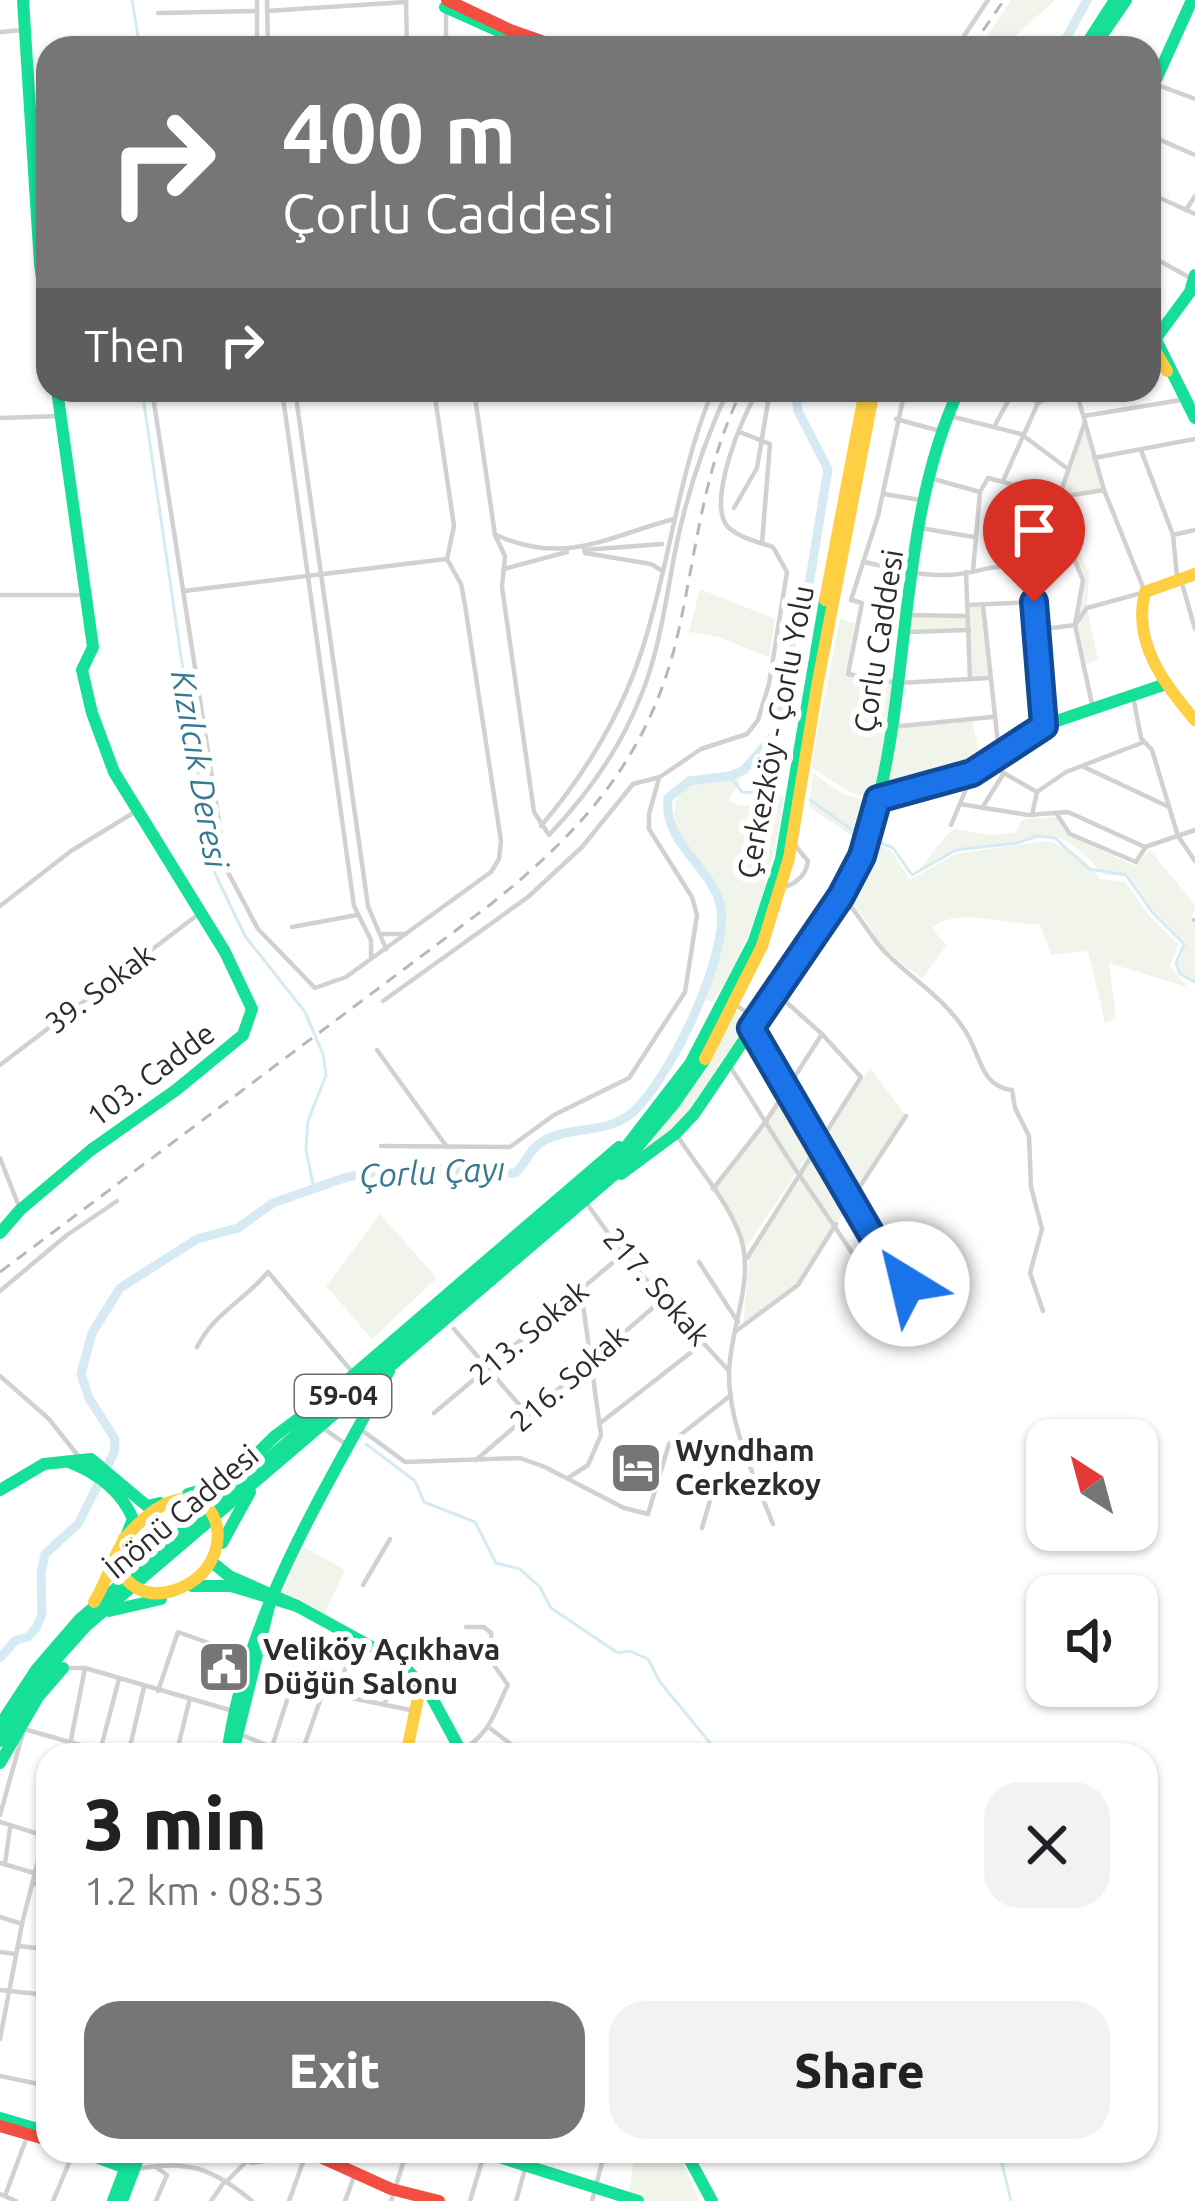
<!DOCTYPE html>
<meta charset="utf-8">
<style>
body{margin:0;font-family:Ubuntu,sans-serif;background:#f2f2f2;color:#202124;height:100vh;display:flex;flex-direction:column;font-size:45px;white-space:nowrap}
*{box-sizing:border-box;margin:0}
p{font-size:39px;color:#757577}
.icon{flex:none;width:66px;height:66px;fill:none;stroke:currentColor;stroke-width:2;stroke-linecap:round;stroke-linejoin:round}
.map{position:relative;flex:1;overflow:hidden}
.drawer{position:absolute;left:36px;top:1743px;width:1122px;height:420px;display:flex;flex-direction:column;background:#fff;border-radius:36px;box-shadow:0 3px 9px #0004}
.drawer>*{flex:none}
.top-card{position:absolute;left:36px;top:36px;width:1125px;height:366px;border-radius:36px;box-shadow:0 3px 9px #0004;background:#767676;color:#fff;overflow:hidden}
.needle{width:78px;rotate:324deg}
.buttons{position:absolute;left:1026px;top:1419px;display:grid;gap:24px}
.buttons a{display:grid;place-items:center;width:132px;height:132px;border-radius:24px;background:#fff;box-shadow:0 3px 9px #0004;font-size:60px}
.pin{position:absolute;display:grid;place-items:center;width:102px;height:102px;color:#fff;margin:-123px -51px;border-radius:50% 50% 50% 0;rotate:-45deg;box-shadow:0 0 12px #0007}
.pin .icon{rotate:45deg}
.me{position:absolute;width:132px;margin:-66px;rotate:324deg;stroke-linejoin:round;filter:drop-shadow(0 0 9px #0008)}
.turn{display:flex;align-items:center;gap:42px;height:252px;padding:0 48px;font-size:54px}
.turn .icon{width:156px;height:156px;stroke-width:2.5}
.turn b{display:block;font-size:84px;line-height:102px}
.then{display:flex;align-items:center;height:114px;padding:0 48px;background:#0003;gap:24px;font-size:45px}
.round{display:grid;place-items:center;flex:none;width:126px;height:126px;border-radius:36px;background:#f2f2f2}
.overview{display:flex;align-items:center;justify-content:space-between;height:204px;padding:0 48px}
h1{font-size:72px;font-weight:800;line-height:90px}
.button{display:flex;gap:24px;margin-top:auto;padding:24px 48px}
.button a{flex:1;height:138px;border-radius:36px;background:#767676;color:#fff;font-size:48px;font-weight:800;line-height:138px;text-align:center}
.button a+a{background:#f2f2f2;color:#202124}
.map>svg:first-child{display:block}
</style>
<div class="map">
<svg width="1195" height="2201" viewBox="0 0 1195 2201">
<rect width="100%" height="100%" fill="#fff"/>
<g fill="#f0f4ea">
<polygon points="1011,0 1055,0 1012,39 979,48"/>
<polygon points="1082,433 1087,433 1102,488 1062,496"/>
<polygon points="1057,508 1089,572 1087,608 1098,660 1084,664 1075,625 1083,580 1055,514"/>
<polygon points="700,589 775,619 769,657 719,637 689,632"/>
<polygon points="967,605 983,605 989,678 970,679 968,631 907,632 910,615 967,616"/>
<polygon points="840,619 855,623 845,675 893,684 874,798 849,792 811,767"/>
<polygon points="972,721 981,761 967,770 902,790 884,782 892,727"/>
<path d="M740,770L739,783L729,799C745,816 763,795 784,796C773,867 754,942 712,1002L705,999C709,967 728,939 724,905C718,862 652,840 682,787Z"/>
<polygon points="813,773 841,793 872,803 861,842 809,807"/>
<path d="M1056,817L1068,835L1135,866L1150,850L1195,905L1192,918L1195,923V981L1181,973L1178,964L1185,944L1154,912L1128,874L1105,875C1091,862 1080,847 1061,839C1044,832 1033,840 1015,842C968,847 959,847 917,872C930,859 938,840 955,829L990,835L1015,833L1023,819Z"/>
<path d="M1046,841C1069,846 1087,860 1100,879L1125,882L1149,915L1178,944L1170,966L1187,987L1109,963L1116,1018L1105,1023L1088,951L1051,955L1040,924C1007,926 958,905 932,928L946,946L922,979L882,947L864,917L842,895L869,842L891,851L910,880L955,854Z"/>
<path d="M736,1010L755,1021C716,1080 697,1117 637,1158Z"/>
<polygon points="870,1068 906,1116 797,1285 743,1325 750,1251"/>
<polygon points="786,1088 819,1139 746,1247 740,1230 714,1189"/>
<polygon points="380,1214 437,1278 372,1339 326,1286"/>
<polygon points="304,1547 345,1570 324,1614 288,1596 284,1590"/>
<polygon points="636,2151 678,2151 700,2201 642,2201 628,2196"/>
</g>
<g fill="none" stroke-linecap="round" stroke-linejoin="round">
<g stroke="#d5eaf2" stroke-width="3">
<polyline points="132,0 140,48"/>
<polyline points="142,390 212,867 245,936 305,1012 323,1054 326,1075 308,1121 306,1149 314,1190"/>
<polyline points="730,776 742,792 778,794"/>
<polyline points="810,800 862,837"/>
<polyline points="872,839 893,848 912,875 956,850 1017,843 1038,836 1055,838 1089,869 1126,875 1153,913 1184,944 1176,963 1180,974 1195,982"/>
<polyline points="366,1444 415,1481 424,1502 475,1522 496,1563 520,1569 540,1587 551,1608 618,1653 630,1651 648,1659 660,1682 720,1755"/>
<polyline points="999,2151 1011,2201"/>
</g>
<g stroke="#d5eaf2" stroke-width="9">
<polyline points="1061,48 1087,0"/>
<path d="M0,1658L16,1640L28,1637L36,1628L42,1614L41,1573L45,1554L78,1524L114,1453L115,1439L89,1398L81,1374L92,1333L120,1288L197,1239L238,1228L273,1203L347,1177L417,1166L477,1174L515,1173C527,1163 529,1148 545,1140C572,1126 607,1134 632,1113C669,1081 732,951 720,904C709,864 663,843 668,798L689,781L730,776L744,770L778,730L789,651L807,597L828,469L798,411L795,390"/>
</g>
<g stroke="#d1d1d1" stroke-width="4.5">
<polyline points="257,0 257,48"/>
<polyline points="267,0 268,48"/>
<polyline points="406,0 407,48"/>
<polyline points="267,11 406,2"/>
<polyline points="446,12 446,48"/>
<polyline points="158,13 257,11"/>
<polyline points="0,32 24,30"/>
<polyline points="956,48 988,0"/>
<polyline points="1155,84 1195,99"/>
<polyline points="1149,135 1195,155"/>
<polyline points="1149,193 1195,214"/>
<polyline points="1186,210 1195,196"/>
<polyline points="1149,255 1194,280"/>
<polyline points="152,390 220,829 220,857 258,929 315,988 346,977 491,872 499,859 501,841 465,605 461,584 447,559 454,526 434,390"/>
<polyline points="282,390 354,906 371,940 371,956"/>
<polyline points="295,390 368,906 386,949"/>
<path d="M474,390L495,535L505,556L502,587L534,812L549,835C588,794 619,751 640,698C660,650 666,598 676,547C687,493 705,440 728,390"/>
<polyline points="905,390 878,516 851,600 862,603 848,674 898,683 989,678"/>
<polyline points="1021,390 1038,403"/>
<polyline points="946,415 1021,434 1068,469"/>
<polyline points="1084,416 1181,400"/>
<polyline points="0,418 60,416"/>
<polyline points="896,419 940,431"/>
<polyline points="994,427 1014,390"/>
<polyline points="740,432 770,444 762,543"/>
<polyline points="1141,450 1173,535 1177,576"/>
<polyline points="1094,458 1195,439"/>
<polyline points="930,478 980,492"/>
<polyline points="1003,481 1038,403 1058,390"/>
<polyline points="884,494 926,501"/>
<polyline points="734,508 757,468 770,390"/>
<polyline points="1055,514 1083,580 1075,625 1093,709"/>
<polyline points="920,528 974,537"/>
<path d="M496,535C566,566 606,537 674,519"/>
<polyline points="1173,535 1195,530"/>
<polyline points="584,550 662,544"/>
<polyline points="585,553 651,564 661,570"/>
<path d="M864,562C892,568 920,576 949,575C985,573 995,560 1034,569"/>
<polyline points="504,569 567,552"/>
<polyline points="973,571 980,492 988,478 1061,497 1104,490"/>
<polyline points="966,572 970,679"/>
<polyline points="1181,580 1195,629"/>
<polyline points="184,591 446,559"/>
<polyline points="0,595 84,595"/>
<polyline points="967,605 1034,602"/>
<polyline points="983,605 999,753"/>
<polyline points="910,615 968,616"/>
<polyline points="1036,630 1075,625 1087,608 1145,592 1104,490 1076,390"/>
<polyline points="909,632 969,630"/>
<polyline points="1133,696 1141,738 1152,750 1178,836 1195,861"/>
<polyline points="1044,726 1034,569 1085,422"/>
<polyline points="890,727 992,717"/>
<polyline points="986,763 1037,792"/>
<polyline points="1082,766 1169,807"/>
<polyline points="960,804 1028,815 1068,812 1145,847 1195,830"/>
<polyline points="982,808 1004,773"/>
<polyline points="1056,813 1070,834 1136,862 1145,848"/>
<polyline points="1032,815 1037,792 1066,772 1144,742"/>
<polyline points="951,825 972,775"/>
<path d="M541,826C585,774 621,715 642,650C670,564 678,473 713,390"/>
<path d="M785,887C798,882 806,875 808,861L793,843"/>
<path d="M844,899C860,915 869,935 884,951C910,978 942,996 964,1029C981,1053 979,1086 1012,1090L1015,1108L1029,1136L1031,1187L1042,1229L1030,1273L1043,1311"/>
<polyline points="0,906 71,851 138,810"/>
<polyline points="1194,920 1195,920"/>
<polyline points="292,927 357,915"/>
<polyline points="381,934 406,934"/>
<path d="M383,1001L528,897L582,847L633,784L660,777L701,749L747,734L758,720L769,684L787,572L773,547C758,542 740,538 728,527C706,504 742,414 759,390"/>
<polyline points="736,1005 756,1019"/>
<polyline points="751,1029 881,1251 921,1297"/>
<polyline points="377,1050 447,1147"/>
<path d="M728,1064C754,1101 775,1140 800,1176C831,1221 861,1264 889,1311"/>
<polyline points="0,1065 200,913"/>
<path d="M678,1137C698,1167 724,1197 738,1230C758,1277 729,1327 729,1375C729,1425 755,1478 773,1524"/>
<polyline points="381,1146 510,1147 554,1115 629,1078 685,992 697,915 692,897 649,829 649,814 659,778"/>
<polyline points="0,1158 20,1209"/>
<polyline points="713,1189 767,1120 822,1034"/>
<polyline points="851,1200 906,1116"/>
<polyline points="585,1201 623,1254 728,1370"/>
<polyline points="747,1258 861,1077 822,1034 775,992"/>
<polyline points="699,1262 738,1322"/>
<polyline points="0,1291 67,1235 117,1201"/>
<polyline points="454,1329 528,1415"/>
<polyline points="736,1331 798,1285 836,1224"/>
<path d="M197,1347C214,1313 245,1300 268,1272L354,1374"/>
<polyline points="0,1376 49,1419 79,1457"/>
<polyline points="434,1413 623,1254"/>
<polyline points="599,1424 703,1343"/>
<polyline points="320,1426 350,1447"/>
<polyline points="359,1428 405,1462 520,1458 545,1467 624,1508 648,1514 669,1444 731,1395"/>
<polyline points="476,1460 663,1299"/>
<polyline points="568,1478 588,1465 601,1435 581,1290"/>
<polyline points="702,1528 716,1480 744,1448"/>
<polyline points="363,1585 390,1539"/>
<polyline points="263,1646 332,1694 415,1711"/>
<polyline points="65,1668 85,1668 233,1711"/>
<polyline points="158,1691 178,1632 248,1657"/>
<polyline points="336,1695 356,1638"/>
<polyline points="384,1705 401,1663"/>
<polyline points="491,1729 525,1755"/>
<polyline points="237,1733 287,1753 342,1755"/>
<polyline points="272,1747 296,1672"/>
<path d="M461,1752C493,1729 492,1717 508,1685L494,1665L491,1633L484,1627H466"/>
<polyline points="68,1755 85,1668"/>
<polyline points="99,1755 119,1679"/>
<polyline points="128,1755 144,1687"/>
<polyline points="176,1755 189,1702"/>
<polyline points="301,1755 323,1692"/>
<polyline points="0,1815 24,1729 115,1755"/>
<polyline points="0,1822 48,1837"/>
<polyline points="0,1863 34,1873"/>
<polyline points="5,1864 10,1828"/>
<polyline points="32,1883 48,1887"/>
<polyline points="0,1917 22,1924"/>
<polyline points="18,1946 48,1949"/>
<polyline points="0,1952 16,1954"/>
<polyline points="0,1990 48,1995"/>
<polyline points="0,2039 22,1924 48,1821"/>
<polyline points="0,2076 48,2086"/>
<polyline points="40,2085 48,2050"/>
<polyline points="220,2151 252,2163 306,2154 289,2201"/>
<polyline points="252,2163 254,2151"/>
<path d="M137,2169C187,2159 214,2169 252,2201"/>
<polyline points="228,2180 245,2163"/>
<polyline points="0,2194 16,2201"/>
<polyline points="5,2196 28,2134"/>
<polyline points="53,2201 74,2151"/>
<polyline points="156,2201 167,2175 156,2167"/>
<polyline points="211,2201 225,2181"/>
<polyline points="345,2201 355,2174"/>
<polyline points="391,2201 407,2151"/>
<polyline points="470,2201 485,2151"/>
<polyline points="516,2201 530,2151"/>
<polyline points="592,2201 605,2151"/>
</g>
<g stroke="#16e098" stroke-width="12">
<polyline points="23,0 40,264 48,324"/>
<polyline points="445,7 536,48"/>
<polyline points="1084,48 1115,0"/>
<polyline points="1093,48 1126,0"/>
<polyline points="1149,95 1192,0"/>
<polyline points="1149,326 1195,418"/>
<polyline points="1156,338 1190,292 1195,275"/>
<polyline points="879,799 972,773 1036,728 1163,685"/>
<path d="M675,1134L694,1114C725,1069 755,1023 786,978C824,921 862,869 878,801C911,666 900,517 959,390"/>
<polyline points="621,1174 675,1134"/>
<polyline points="0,1233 20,1210 91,1150 176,1090 243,1035 252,1009 225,952 114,772 92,713 82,670 93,647 57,390"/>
<path d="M71,1463C99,1474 121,1491 133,1519L127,1534"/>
<polyline points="226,1484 275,1436 330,1395 619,1147"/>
<polyline points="0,1490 44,1464 91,1459 147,1506 160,1503"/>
<polyline points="188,1494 232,1481"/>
<polyline points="222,1543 250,1492"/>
<polyline points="192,1586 231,1586 297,1606 229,1576 213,1563"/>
<polyline points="297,1606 401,1663 431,1696 463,1755"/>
<polyline points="109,1611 161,1599"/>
<polyline points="0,1725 36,1670 80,1619 609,1169 690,1064 754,941 781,859 825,600"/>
<polyline points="0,1741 42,1675 86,1626 614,1175 673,1105 705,1059"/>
<polyline points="235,1744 270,1602"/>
<path d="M227,1755C246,1613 323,1495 389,1371"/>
<polyline points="0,1763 38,1697 63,1668"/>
<polyline points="0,2118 48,2132"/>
<polyline points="80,2151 126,2168"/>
<polyline points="105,2151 130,2159"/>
<polyline points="480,2151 638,2201"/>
<polyline points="685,2151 712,2201"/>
<polyline points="113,2201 132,2151"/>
<polyline points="122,2201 141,2151"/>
</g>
<g stroke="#ffcf43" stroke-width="12">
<polyline points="1149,340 1167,371"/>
<path d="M1195,574L1145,592C1132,642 1164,684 1195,720"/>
<polyline points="825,600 865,390"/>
<polyline points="705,1059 762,946 789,858 818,681 874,390"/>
<path d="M94,1602C107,1582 112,1558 125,1538C212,1436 256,1562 175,1590C155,1597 138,1593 125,1578C118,1564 121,1552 124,1538"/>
<polyline points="406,1755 421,1684"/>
</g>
<g stroke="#f24e42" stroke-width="12">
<polyline points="447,0 510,30 561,48"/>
<polyline points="0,2126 48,2140"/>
<polyline points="307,2151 391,2189 439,2201"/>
</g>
<g stroke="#b8b8b8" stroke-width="3" stroke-dasharray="12 9" stroke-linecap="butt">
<polyline points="971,48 1004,0"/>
<path d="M0,1272L491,904C587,827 652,752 679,629C697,547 704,466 742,390"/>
</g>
</g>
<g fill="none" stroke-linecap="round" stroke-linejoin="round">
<g stroke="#114b97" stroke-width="30">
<polyline id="route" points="907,1284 881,1251 751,1028 841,896 862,856 878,799 972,773 1044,726 1034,602"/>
</g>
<use href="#route" stroke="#1a73e8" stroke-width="21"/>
</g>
<defs>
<g id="hotel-square" transform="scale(2.7)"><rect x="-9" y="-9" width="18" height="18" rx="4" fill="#767676" stroke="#fff"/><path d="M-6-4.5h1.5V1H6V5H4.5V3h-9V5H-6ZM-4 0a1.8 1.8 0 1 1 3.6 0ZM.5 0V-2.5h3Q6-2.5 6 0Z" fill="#fff"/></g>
<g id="civic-square" transform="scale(2.7)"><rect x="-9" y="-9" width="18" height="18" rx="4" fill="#767676" stroke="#fff"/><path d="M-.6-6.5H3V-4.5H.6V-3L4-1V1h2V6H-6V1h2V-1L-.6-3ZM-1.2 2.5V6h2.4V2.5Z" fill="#fff"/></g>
</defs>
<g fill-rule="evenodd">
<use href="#hotel-square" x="636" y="1468"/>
<use href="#civic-square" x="224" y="1667"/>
</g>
<g text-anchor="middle" stroke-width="12" stroke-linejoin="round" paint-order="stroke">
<rect fill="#fff" stroke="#6b6b6b" stroke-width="3" x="295" y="1375" width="96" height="42" rx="9"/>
<g font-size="27" font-weight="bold" fill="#2c2c2c">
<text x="343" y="1405">59-04</text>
</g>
<g font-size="30" fill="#2c2c2c" stroke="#fff">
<text transform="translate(879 641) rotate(-81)" y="10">Çorlu Caddesi</text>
<text transform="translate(776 732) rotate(-79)" y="10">Çerkezköy - Çorlu Yolu</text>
<text transform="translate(100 989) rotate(-37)" y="10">39. Sokak</text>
<text transform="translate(151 1075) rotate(-37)" y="10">103. Cadde</text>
<text transform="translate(656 1287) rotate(49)" y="10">217. Sokak</text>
<text transform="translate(529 1333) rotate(-40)" y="10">213. Sokak</text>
<text transform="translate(569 1379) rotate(-41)" y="10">216. Sokak</text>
<text transform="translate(182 1512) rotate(-40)" y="10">İnönü Caddesi</text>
</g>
<g font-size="30" font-weight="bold" fill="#2c2c2c" stroke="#fff" text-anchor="start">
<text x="675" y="1461">Wyndham<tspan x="675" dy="34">Cerkezkoy</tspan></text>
<text x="263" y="1660">Veliköy Açıkhava<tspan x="263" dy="34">Düğün Salonu</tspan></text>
</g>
<g font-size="33" font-style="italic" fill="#387891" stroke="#fff">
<text transform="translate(200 769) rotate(80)" y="12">Kızılcık Deresi</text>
<text transform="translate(432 1172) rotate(-3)" y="12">Çorlu Çayı</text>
</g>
</g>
</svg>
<div class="buttons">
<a><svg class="needle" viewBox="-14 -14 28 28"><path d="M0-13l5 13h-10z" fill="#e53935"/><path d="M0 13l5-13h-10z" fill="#757577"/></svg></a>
<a><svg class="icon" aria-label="sound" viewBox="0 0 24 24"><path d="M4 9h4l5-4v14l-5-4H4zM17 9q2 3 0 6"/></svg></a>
</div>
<div class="pin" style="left:1034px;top:602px;background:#d93025"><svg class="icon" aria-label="arrive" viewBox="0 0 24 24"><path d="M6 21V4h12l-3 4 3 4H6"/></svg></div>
<svg class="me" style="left:907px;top:1284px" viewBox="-20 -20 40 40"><circle r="19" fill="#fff"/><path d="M0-13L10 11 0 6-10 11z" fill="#1a73e8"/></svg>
<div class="top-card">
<div class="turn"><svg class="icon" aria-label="right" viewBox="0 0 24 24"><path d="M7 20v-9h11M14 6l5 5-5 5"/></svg><div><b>400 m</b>Çorlu Caddesi</div></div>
<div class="then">Then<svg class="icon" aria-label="right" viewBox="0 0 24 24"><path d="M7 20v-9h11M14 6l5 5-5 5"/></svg></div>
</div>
<section class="drawer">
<div class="overview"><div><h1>3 min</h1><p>1.2 km · 08:53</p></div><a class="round"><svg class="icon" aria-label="close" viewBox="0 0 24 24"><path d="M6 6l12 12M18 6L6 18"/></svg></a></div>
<div class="button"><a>Exit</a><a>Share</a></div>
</section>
</div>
